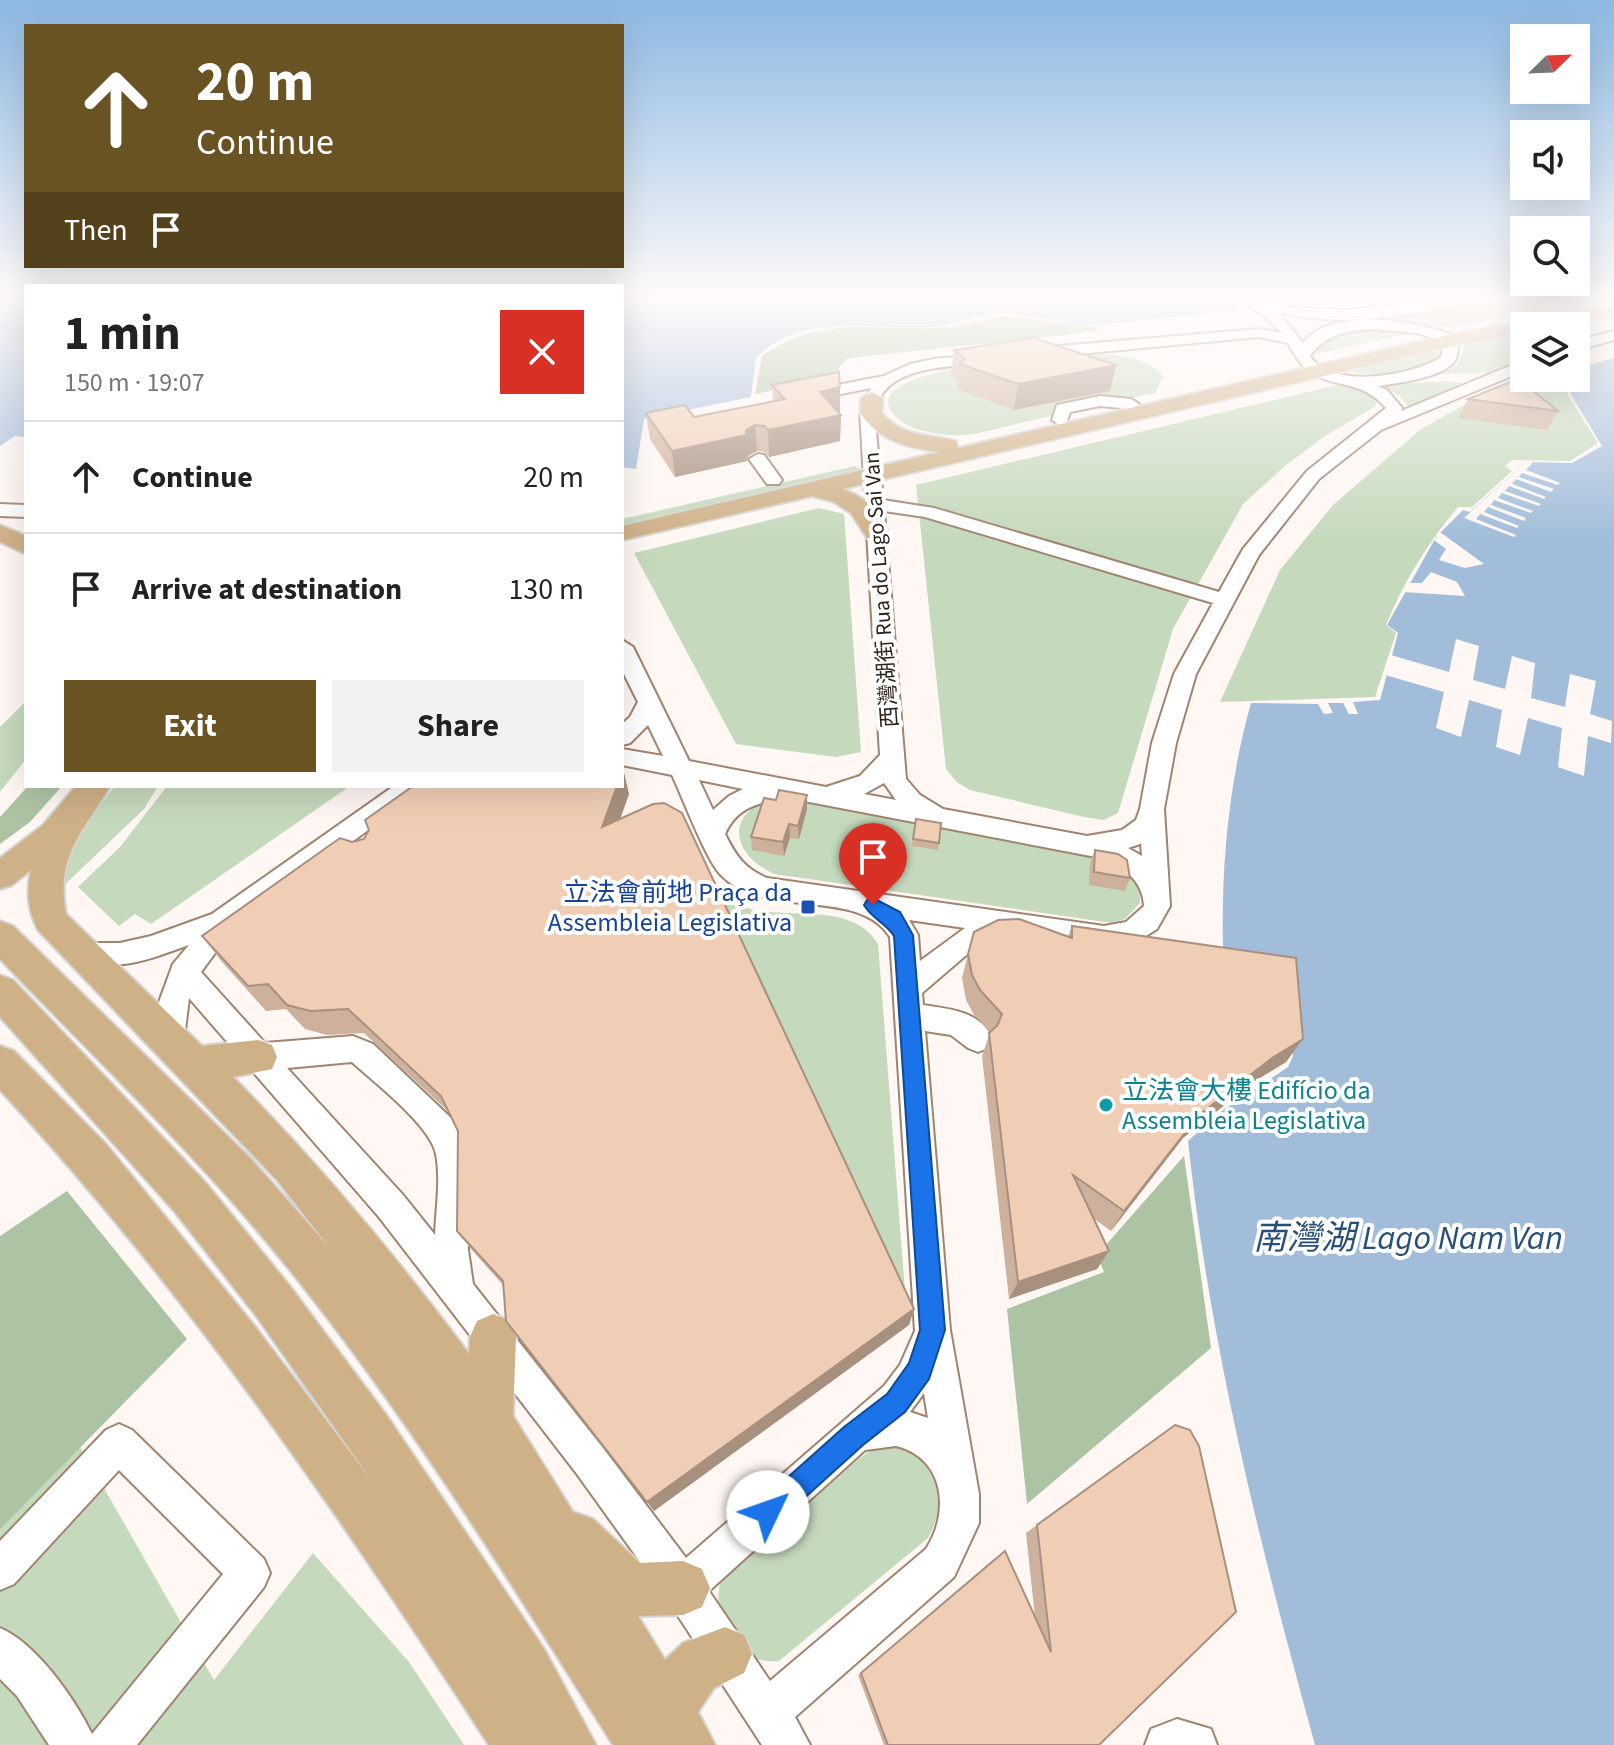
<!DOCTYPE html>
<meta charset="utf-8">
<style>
body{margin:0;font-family:"Source Sans 3","Noto Sans SC",sans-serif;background:#f2f2f2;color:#222;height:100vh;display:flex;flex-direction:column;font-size:30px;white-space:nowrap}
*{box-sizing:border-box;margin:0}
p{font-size:26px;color:#767676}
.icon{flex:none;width:44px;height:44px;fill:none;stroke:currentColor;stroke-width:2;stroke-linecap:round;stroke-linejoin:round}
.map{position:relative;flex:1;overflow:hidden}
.side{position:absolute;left:24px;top:284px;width:600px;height:504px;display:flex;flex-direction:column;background:#fff;border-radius:0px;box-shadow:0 8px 32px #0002}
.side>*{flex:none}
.hud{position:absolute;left:24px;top:24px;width:600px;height:244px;border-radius:0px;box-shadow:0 8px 32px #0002;background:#6a5323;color:#fff;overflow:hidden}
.needle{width:52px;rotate:67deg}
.controls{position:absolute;left:1510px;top:24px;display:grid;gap:16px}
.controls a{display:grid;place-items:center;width:80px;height:80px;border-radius:0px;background:#fff;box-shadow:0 8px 32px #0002;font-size:40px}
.pin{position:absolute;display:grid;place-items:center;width:68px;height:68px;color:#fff;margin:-82px -34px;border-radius:50% 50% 50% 0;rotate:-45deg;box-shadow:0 0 8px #0007}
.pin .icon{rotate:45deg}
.me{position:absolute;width:88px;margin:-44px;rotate:48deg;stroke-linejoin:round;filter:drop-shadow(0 0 6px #0008)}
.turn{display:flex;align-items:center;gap:28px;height:168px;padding:0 40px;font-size:36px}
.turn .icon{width:104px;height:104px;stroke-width:2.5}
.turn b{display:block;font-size:56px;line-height:68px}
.then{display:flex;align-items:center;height:76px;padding:0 40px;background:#0003;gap:16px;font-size:30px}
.round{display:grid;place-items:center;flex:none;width:84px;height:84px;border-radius:0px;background:#f2f2f2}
.head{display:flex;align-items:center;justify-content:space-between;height:136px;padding:0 40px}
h1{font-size:48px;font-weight:700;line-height:60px}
.primary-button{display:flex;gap:16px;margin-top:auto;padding:16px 40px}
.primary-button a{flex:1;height:92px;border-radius:0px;background:#6a5323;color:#fff;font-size:32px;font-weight:700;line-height:92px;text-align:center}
.primary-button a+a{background:#f2f2f2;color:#222}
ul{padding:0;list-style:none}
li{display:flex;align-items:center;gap:24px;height:112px;padding:0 40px;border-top:2px solid #e0e0e0}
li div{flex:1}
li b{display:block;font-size:30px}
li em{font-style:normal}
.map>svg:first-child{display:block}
</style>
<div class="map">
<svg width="1614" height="1745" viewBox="0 0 1614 1745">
<rect width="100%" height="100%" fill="#fef7f3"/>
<g fill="#c5d9bc">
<polygon points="1551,297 1614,299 1449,327 1419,326 1400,318 1418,312"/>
<path d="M1383,329L1412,333L1316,354C1330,331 1358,329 1383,329Z"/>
<polygon points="1524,331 1524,358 1486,373 1441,374 1458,365 1465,344"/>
<path d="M1438,348L1439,355C1418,381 1371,375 1341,371Z"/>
<path d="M1084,354C1111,355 1144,354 1163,376L1155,393C1112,403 1068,412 1024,422C999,428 973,437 947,435C930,433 908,429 896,417C845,366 1064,356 1084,354Z"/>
<path d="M1525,378H1565L1574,386L1567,394L1598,443L1570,461L1512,460L1505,466L1512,471L1472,507H1458C1427,544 1404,581 1386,625L1396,633L1375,697L1220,702L1280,570L1333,505L1421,429L1489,391Z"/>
<polygon points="1444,381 1462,383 1409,408 1400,396 1380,385"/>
<polygon points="1337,385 1351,386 1375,398 1376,406 1325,436 1286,465 1243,504 1173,629 1118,813 1104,820 1084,817 970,790 957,782 946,769 916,485"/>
<polygon points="855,466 860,469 857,473 622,526 622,519"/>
<polygon points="819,508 844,514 861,752 836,757 736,744 634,553"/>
<polygon points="26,701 26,759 0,792 0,727"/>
<path d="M115,786H158L144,809L56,893C70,847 84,823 115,786Z"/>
<polygon points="167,786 350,786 151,924 135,914 119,926 78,887 120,847"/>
<path d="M776,798H790L1105,859C1125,870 1141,878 1140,903L1125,919L1112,923L774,874C731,854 723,812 776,798Z"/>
<path d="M714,885C725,894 737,906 750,909C790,919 854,902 878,944L907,1317Z"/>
<polygon points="0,1307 214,1680 313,1553 409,1662 464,1745 0,1745"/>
<path d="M900,1445C939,1461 949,1502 928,1538L779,1661C720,1665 707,1606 727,1561L872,1449Z"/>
</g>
<g fill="#adc4a4">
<path d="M1009,316L1096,327L1098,331L849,358L839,367L840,377L755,394L762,356C818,315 872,330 936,328C960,328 984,318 1009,316Z"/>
<polygon points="28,786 62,786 30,822 0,844 0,817"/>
<polygon points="1184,1156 1211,1348 1027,1504 1007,1309 1104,1272 1097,1255"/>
<polygon points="67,1191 187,1339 0,1529 0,1236"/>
</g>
<g fill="#a2bdda">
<polygon points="0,297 26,297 26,437 15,436 0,446"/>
<path d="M622,297H1211L1239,308L1237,312C1190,313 1144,322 1098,324C1068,326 1037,315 1007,313C980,312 956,325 930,327C873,330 801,311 756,358L751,397L644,419L636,469L622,467Z"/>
<path d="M1614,358V1745H1315C1260,1546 1210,1346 1188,1141L1219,1113L1288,1067L1293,1056L1287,1015L1223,947C1221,866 1229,781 1251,703L1318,704L1324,714L1333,713L1328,703H1343L1349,714H1358L1353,702L1380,700L1398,633L1387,625L1436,537L1463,510L1470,512L1526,462L1572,463L1602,446L1570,393L1577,388L1567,378H1576V369Z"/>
</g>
<g fill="#fef7f3">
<polygon points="1526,462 1533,462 1526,470 1560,483 1558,485 1522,473 1519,477 1554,489 1551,492 1516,479 1512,484 1546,497 1544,499 1509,486 1505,491 1541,504 1539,506 1502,493 1498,498 1533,511 1531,513 1494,500 1491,505 1526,518 1524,521 1488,507 1484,512 1519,526 1517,528 1480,514 1476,519 1516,535 1514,537 1464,518"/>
<polygon points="1440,532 1484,564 1465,568 1439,560 1446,549 1434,540"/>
<polygon points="1431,572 1457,582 1465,596 1403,592 1408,583 1422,583"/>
<polygon points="1456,639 1479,646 1473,680 1505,689 1512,656 1535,663 1531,698 1565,707 1570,674 1596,681 1590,714 1612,721 1611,743 1588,736 1584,776 1558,767 1562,728 1528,718 1520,755 1496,747 1502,710 1469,700 1461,737 1436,728 1444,692 1385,675 1391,655 1449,672"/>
</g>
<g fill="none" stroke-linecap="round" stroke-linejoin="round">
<g stroke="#a08470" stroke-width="4">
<g id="minor">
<path d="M1241,297H1255L1290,307L1348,310L1469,297H1506L1499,301C1428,310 1349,331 1278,312L1303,343C1332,305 1420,321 1457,337L1460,340C1458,345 1458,354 1456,359C1446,378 1397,383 1378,386L1387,390L1402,408L1401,411L1524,360V371L1381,430L1319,479L1259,555L1196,674L1176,743L1164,809L1170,906L1157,929L1138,941L1104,948L1005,934L971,951L922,993L923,1005C950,1009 980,1011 993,1039L988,1048L978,1052L968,1048L951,1035L925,1031L950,1330L979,1494V1523L954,1577L795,1717L810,1745H762L669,1602L577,1474L379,1217L189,998L184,1038L179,1047L169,1051L159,1047L154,1038L158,1005L173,964L189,945C138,963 118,973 65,955L61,947L65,939L75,936L96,943H120L151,936L212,914L394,786H423L420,792L232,930L201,972L265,1043L353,1036L373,1044L452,1119L468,1152V1250L473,1284L603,1448L686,1558L884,1386L900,1365L915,1331L890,937C858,886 765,921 721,875C706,860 683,798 672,775L622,765V749L663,756L648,725L630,743L622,745V724L630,717L638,702L622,670V640L633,647L689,761L826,787L860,776L880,755L860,411L871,388L806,401L798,396L806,391L884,376L910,364L934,359L985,354L993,359L985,364C951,366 879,366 876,413C875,441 881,472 883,500L934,508L1219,592L1243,549L1307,471L1386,408C1351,368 1316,401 1288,343L1259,337L1036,358L1028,353L1036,348L1259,329L1282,333L1267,318L1242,301ZM1372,329L1417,333L1444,342L1441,357C1412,376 1331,390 1310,356C1326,334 1346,331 1372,329ZM884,511L925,517L1213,603L1174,674L1152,743L1140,809L1136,820L1122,830L1087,836L943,809L920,795L906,779ZM699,780L743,789L729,796L713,810ZM884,783L896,800L864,794ZM783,797L1101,858C1123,867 1143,880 1144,906L1126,922L1104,926L767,878C744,868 736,856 725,834C737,807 758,804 783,797ZM1141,843L1142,856L1128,848L1140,844ZM909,920L965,928L920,961L918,935ZM352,1062C374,1082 431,1126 436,1154C441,1180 436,1208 435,1235L403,1195L287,1068ZM924,1393L928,1418L910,1412ZM896,1446C945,1458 950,1512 926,1549L770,1681L709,1591L865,1450Z"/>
<polygon points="1614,331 1614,340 1576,351 1576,341"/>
<polygon points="1100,396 1131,399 1139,404 1131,409 1100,406 1070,412 1066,424 1060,425 1052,420 1057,405"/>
<polygon points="758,454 764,455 782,480 779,484 767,484 749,459"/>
<polygon points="0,504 26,505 26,517 0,516"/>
<path d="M119,1424L132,1430L264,1559L270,1573L264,1587L137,1745H49L17,1696L0,1679V1628C36,1643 75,1699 92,1734L223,1574L119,1470L14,1584L0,1590V1541L106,1430Z"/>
<polygon points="1177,1719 1211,1729 1217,1745 1145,1745 1151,1729"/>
</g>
</g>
<g stroke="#d5d3d1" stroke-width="4">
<g id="major">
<path d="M1614,305V317L1562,326H1524V333L1452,346L842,489C865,497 880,510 888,533L885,538H867L851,513L834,502L812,496L622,540V526L940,452C907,448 880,441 860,413L861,398L872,392L883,398L882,413C902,437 928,434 956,441L958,448L1452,334Z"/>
<polygon points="0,525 26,536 26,554 0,542"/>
<path d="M76,786H110C83,833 55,855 66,914L202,1046L258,1040L272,1045L277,1057L272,1069L233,1077C319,1164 396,1256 469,1354L470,1337L477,1321L493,1314L509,1321L516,1337L513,1416L573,1512L593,1519L640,1563L683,1561L702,1569L710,1588L702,1607L683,1615L638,1616L665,1660L683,1643L725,1627L744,1635L752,1654L744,1673L714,1688L698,1712L715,1745H613C513,1586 414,1426 297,1279C207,1165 101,1064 0,959V921L13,926L251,1159L329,1247L403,1342L277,1180L38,930C28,911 26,891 31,870L12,885L0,889V858L43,825Z"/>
<path d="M0,975L13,980L205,1182L289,1285L387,1416L544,1649L596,1745H489C341,1517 186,1290 0,1090V1046L14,1051L105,1143L253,1324L372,1481L257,1317L175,1212L0,1017Z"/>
</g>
</g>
<use href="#minor" fill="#fff" fill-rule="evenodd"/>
<use href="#major" fill="#cfb187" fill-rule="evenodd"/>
</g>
<g fill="#ceb19c">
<polygon points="954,350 1116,365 1110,391 1014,410 957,389 958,381 951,375"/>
<polygon points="772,385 839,413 841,415 840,441 769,457 764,452 757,451 748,456 747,461 675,477 650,439 646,413 694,417 773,401"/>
<polygon points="1468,399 1558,411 1547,430 1458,418"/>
<polygon points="629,794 620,819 914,1309 909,1325 654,1511 503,1285 471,1249 457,1231 458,1131 450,1113 364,1033 327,1035 305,1029 286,1009 266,1011 222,962 202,936 352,842 364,839"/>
<polygon points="807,809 799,839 790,838 784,856 752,850 751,837"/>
<polygon points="916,819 939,843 938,850 912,846"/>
<polygon points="1095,850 1130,878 1125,891 1089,885 1090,863"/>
<polygon points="1072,926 1303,1039 1286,1062 1255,1081 1183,1138 1111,1231 1093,1218 1109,1251 1097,1269 1009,1299 982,1056 990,1032 974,1015 966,1000 962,978 968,954 1068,936"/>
<polygon points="1037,1525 1099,1745 884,1745 858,1675 995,1558 1035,1617 1026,1533"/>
</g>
<g fill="#a8907f">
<polygon points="1116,365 1110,391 1014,410 1018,384"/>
<polygon points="840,387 840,413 820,392"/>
<polygon points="841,415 840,441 769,457 768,430"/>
<polygon points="755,425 757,451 748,456 747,461 675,477 672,451 746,430"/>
<polygon points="623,768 629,794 608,853 602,827 617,786 622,786 622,771"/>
<polygon points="807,795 807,809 799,839 798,826"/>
<polygon points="789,824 790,838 784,856 783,842"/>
<polygon points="1303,1039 1286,1062 1255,1081 1183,1138 1111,1231 1124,1211 1198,1116 1272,1058"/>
<polygon points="1109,1251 1097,1269 1009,1299 1018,1282"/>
<polygon points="914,1309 909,1325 654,1511 647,1502"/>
</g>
<g fill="#f0ceb5" stroke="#a8907f" stroke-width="2">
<polygon points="1034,338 1116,365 1018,384 960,364 965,359 954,350"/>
<polygon points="839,372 840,387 820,392 841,415 768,430 764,426 755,425 746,430 746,435 672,451 646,413 685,405 694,417 785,399 772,385"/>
<polygon points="1518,379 1558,411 1468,399"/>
<polygon points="413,786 617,786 602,827 653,804 664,803 682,813 914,1309 647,1502 506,1321 503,1281 457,1231 458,1131 441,1096 348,1009 310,1011 287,1005 268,984 248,986 202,936 340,838 352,842 364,839 369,830 365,820"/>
<polygon points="779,790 807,795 798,826 789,824 783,842 751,837 764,798 776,800"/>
<polygon points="916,819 941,823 939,843 913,839"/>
<polygon points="1095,850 1118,854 1127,860 1130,878 1094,872"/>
<polygon points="1019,919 1072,938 1072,926 1296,958 1303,1039 1272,1058 1198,1116 1124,1211 1073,1175 1109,1251 1018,1282 989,1033 997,1026 1002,1014 980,990 972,975 968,954 974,932 998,920"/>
<polygon points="1175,1425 1190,1430 1199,1446 1236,1612 1099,1745 888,1745 861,1673 1005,1551 1051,1652 1037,1525"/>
</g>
<linearGradient id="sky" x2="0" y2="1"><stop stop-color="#8cb8e2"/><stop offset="0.55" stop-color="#fffbfa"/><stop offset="1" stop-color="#fffbfa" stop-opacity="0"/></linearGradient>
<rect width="1614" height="541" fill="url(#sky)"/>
<path fill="#1a73e8" stroke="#114b97" stroke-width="2" d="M873,898L900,912L913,935L945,1330L929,1379L905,1412L863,1445L778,1522L768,1526L759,1522L755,1512L759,1503L844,1427L887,1394L909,1363L920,1330L894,936C886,923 871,918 864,905L867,900Z"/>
<rect fill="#1a4fb4" stroke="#fff" stroke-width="3" x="800" y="899" width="16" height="16" rx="4"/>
<circle fill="#0f9aa8" stroke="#fff" stroke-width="3" cx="1106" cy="1105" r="8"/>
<g text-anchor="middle" stroke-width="8" stroke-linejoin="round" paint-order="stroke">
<g font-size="22" fill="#2d221a" stroke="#fff">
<text transform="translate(880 590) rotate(-94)" y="8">西灣湖街 Rua do Lago Sai Van</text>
</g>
<g font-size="26" fill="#164399" stroke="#fff" text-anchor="end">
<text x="792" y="901">立法會前地 Praça da<tspan x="792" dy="30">Assembleia Legislativa</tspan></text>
</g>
<g font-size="26" fill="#0d838f" stroke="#fff" text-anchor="start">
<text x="1122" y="1099">立法會大樓 Edifício da<tspan x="1122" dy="30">Assembleia Legislativa</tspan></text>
</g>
<g font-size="34" font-style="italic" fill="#274f77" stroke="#fff">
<text x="1408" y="1249">南灣湖 Lago Nam Van</text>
</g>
</g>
</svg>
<div class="controls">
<a><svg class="needle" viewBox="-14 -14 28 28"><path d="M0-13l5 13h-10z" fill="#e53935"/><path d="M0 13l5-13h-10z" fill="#767676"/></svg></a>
<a><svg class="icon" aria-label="sound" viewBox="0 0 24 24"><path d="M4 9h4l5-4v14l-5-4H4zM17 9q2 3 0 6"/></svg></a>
<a><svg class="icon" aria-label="search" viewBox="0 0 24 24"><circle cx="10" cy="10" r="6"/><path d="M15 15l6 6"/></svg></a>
<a><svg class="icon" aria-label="layers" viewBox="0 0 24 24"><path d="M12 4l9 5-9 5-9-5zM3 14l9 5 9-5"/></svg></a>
</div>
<div class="pin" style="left:873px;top:905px;background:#d93025"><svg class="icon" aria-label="arrive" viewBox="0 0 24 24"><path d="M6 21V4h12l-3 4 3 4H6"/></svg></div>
<svg class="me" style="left:768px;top:1512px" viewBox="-20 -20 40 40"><circle r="19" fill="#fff"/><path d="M0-13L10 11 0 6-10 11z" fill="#1a73e8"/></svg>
<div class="hud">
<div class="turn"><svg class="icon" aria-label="ahead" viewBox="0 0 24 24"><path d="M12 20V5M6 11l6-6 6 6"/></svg><div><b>20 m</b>Continue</div></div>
<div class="then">Then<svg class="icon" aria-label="arrive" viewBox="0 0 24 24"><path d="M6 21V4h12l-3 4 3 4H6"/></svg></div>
</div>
<section class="side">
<div class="head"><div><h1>1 min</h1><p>150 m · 19:07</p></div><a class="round" style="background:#d93025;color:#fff"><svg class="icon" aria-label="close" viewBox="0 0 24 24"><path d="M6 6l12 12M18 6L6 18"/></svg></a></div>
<ul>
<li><svg class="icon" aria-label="ahead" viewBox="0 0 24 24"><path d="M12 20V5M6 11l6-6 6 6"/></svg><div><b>Continue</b></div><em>20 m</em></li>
<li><svg class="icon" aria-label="arrive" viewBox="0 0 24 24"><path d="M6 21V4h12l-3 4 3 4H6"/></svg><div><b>Arrive at destination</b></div><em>130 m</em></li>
</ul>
<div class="primary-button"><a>Exit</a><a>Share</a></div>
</section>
</div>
